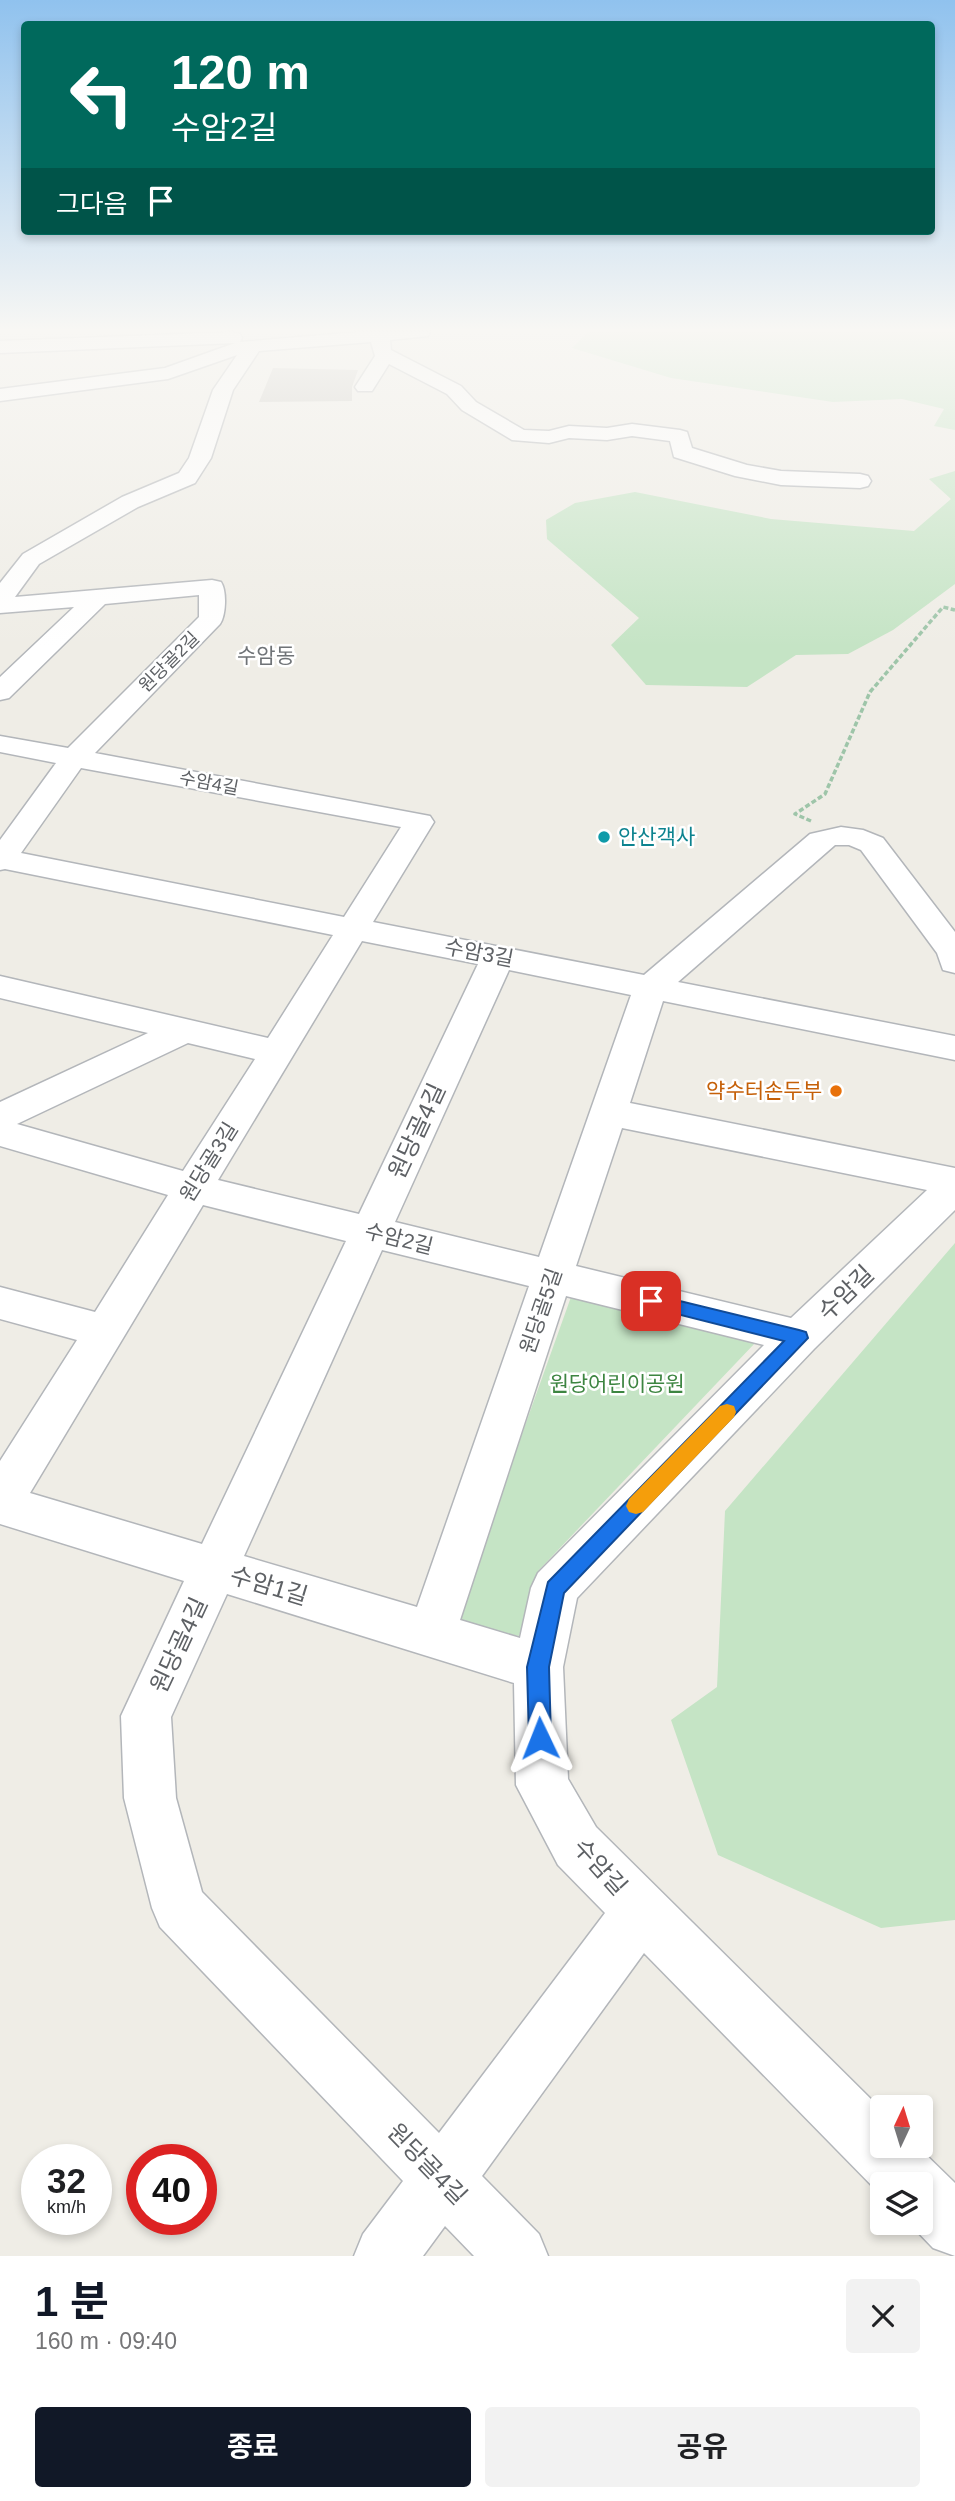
<!DOCTYPE html>
<html lang="ko">
<meta charset="utf-8">
<style>
body{margin:0;font-family:Arial,"Noto Sans KR",sans-serif;background:#f2f2f2;color:#202124;height:100vh;display:flex;flex-direction:column;font-size:26px;white-space:nowrap}
*{box-sizing:border-box;margin:0}
p{font-size:23px;color:#757577}
.icon{flex:none;width:38px;height:38px;fill:none;stroke:currentColor;stroke-width:2;stroke-linecap:round;stroke-linejoin:round}
.map{position:relative;height:2256px;overflow:hidden}
.sheet{display:flex;flex-direction:column;background:#fff;flex:1}
.sheet>*{flex:none}
.banner{position:absolute;left:21px;top:21px;width:914px;height:214px;border-radius:7px;box-shadow:0 4px 10px #0003;background:#00695c;color:#fff;overflow:hidden}
.needle{width:46px;rotate:4deg}
.controls{position:absolute;left:870px;top:2095px;display:grid;gap:14px}
.controls a{display:grid;place-items:center;width:63px;height:63px;border-radius:7px;background:#fff;box-shadow:0 4px 10px #0003;font-size:35px}
.speed{position:absolute;left:21px;top:2144px;display:flex;gap:14px;font-size:35px;font-weight:700;text-align:center}
.speed>*{display:grid;place-content:center;width:91px;height:91px;border-radius:50%;background:#fff;box-shadow:0 4px 10px #0003;line-height:1}
.speed small{font-size:18px;font-weight:400}
.speed .limit{border:10px solid #d22;background:#fff;color:#111}
.pin{position:absolute;display:grid;place-items:center;width:60px;height:60px;color:#fff;margin:-30px;border-radius:14px;box-shadow:0 4px 10px #0006}
.me{position:absolute;width:77px;margin:-38px;rotate:358deg;stroke-linejoin:round;filter:drop-shadow(0 0 5px #0008)}
.turn{display:flex;align-items:center;gap:24px;height:147px;padding:0 35px;font-size:32px}
.turn .icon{width:91px;height:91px;stroke-width:2.5}
.turn b{display:block;font-size:49px;line-height:60px}
.then{display:flex;align-items:center;height:66px;padding:0 35px;background:#0003;gap:14px;font-size:26px}
.round{display:grid;place-items:center;flex:none;width:74px;height:74px;border-radius:7px;background:#f2f2f2}
.headline{display:flex;align-items:center;justify-content:space-between;height:119px;padding:0 35px}
h1{font-size:42px;font-weight:700;line-height:52px;color:#111827}
.action{display:flex;gap:14px;margin-top:auto;padding:14px 35px}
.action a{flex:1;height:80px;border-radius:7px;background:#111827;color:#fff;font-size:28px;font-weight:700;line-height:80px;text-align:center}
.action a+a{background:#f2f2f2;color:#202124}
.map>svg:first-child{display:block}
</style>
<div class="map">
<svg width="955" height="2256" viewBox="0 0 955 2256">
<rect width="100%" height="100%" fill="#efede6"/>
<g fill="#c5e4c5">
<polygon points="588,332 955,332 955,430 934,426 944,409 902,399 833,402 671,378 572,348"/>
<polygon points="955,471 955,584 893,630 848,654 796,655 747,687 646,685 611,645 639,618 547,539 546,520 575,503 635,492 771,519 914,531 951,499 929,479"/>
<polygon points="955,1243 955,1920 881,1928 718,1855 671,1720 717,1687 725,1511"/>
<polygon points="571,1297 756,1342 539,1570 519,1636 455,1621"/>
</g>
<polygon fill="#cac8c2" points="273,368 358,370 352,387 352,401 259,402"/>
<g fill="none" stroke-linecap="round" stroke-linejoin="round">
<g stroke="#b3b6ba" stroke-width="3">
<path id="minor" d="M233,332L240,334L242,338L240,342L359,332H430L428,336L390,340L391,350L461,386L476,402L524,430L549,431L569,426L607,428L632,424L680,430L687,432L692,448L747,465L781,471L860,474L868,476L871,481L868,486L860,488L781,485L735,476L674,457L670,441L632,436L607,440L569,438L549,443L512,440L462,410L447,394L389,364L372,391H358L355,387L375,356L371,342L259,351L233,390L211,458L195,483L138,507L39,564L15,597L212,580L221,582C227,591 226,615 220,624L95,753L430,816L434,822L373,922L644,975L810,834L841,827L863,830L883,838L955,932V973L943,970L937,953L861,850L849,845H835L678,982L955,1036V1060L663,1001L630,1103L955,1168V1210L814,1349L577,1598L563,1667L568,1779L596,1827L882,2110V2146H917L955,2183V2256L933,2248L908,2222H920V2184H882V2196L644,1953L482,2176L539,2234L548,2256H474L445,2226L423,2256H354L363,2234L403,2181L160,1927L152,1908L124,1798L121,1716L184,1581L0,1524V1461L77,1340L0,1319V1287L95,1312L168,1195L0,1146V1102L148,1033L0,998V976L268,1038L333,935L5,869L0,870V840L56,763L0,752V736L68,748L199,617V595L105,604L9,698L0,700V677L74,607L0,613V583L23,554L122,497L179,473L189,458L213,390L237,355L168,379L0,401V389L165,368L235,343L0,353V341ZM81,768L401,827L344,917L21,853ZM362,941L478,964L359,1214L218,1180ZM509,970L631,995L539,1257L395,1222ZM188,1043L255,1059L183,1171L17,1124ZM622,1128L927,1190L791,1318L576,1266ZM203,1205L346,1241L202,1544L30,1493ZM382,1250L529,1286L417,1607L244,1556ZM566,1296L764,1345L538,1573L531,1588L520,1638L460,1620ZM227,1594L514,1683L516,1785L558,1865L605,1913L439,2133L202,1892L176,1798L171,1717Z"/>
</g>
<polyline stroke="#9ec5a9" stroke-width="3.5" stroke-dasharray="5 2.5" stroke-linecap="butt" points="811,821 795,814 825,794 870,692 943,607 955,610"/>
<use href="#minor" fill="#fff" fill-rule="evenodd"/>
</g>
<linearGradient id="sky" x2="0" y2="1"><stop stop-color="#90c2ee"/><stop offset="0.51" stop-color="#f8f7f4"/><stop offset="1" stop-color="#f8f7f4" stop-opacity="0"/></linearGradient>
<rect width="955" height="647" fill="url(#sky)"/>
<polygon fill="#1a73e8" stroke="#114b97" stroke-width="2" points="651,1294 799,1330 806,1332 808,1338 564,1593 549,1667 551,1738 548,1746 540,1749 533,1746 529,1738 527,1667 548,1582 784,1341 645,1306 642,1301 645,1296"/>
<polygon fill="#f59e0b" points="727,1404 734,1406 736,1412 734,1417 643,1512 636,1514 629,1512 626,1506 629,1499 720,1406"/>
<circle fill="#0f9aa8" stroke="#fff" stroke-width="2.5" cx="604" cy="837" r="7"/>
<circle fill="#e8710a" stroke="#fff" stroke-width="2.5" cx="836" cy="1091" r="7"/>
<g text-anchor="middle" stroke-width="5" stroke-linejoin="round" paint-order="stroke">
<g font-size="18" fill="#5e6165" stroke="#fff">
<text transform="translate(169 662) rotate(-45)" y="6">원당골2길</text>
<text transform="translate(209 783) rotate(11)" y="6">수암4길</text>
</g>
<g font-size="21" fill="#6f7377" stroke="#fff">
<text x="266" y="663">수암동</text>
</g>
<g font-size="21" fill="#0d838f" stroke="#fff" text-anchor="start">
<text x="618" y="844">안산객사</text>
</g>
<g font-size="21" fill="#5e6165" stroke="#fff">
<text transform="translate(479 953) rotate(11)" y="7">수암3길</text>
<text transform="translate(209 1162) rotate(-58)" y="7">원당골3길</text>
<text transform="translate(399 1239) rotate(14)" y="7">수암2길</text>
<text transform="translate(541 1311) rotate(-71)" y="7">원당골5길</text>
</g>
<g font-size="21" fill="#c56008" stroke="#fff" text-anchor="end">
<text x="822" y="1098">약수터손두부</text>
</g>
<g font-size="21" fill="#3d8541" stroke="#fff">
<text x="617" y="1391">원당어린이공원</text>
</g>
<g font-size="24" fill="#5e6165" stroke="#fff">
<text transform="translate(417 1131) rotate(-65)" y="8">원당골4길</text>
<text transform="translate(846 1293) rotate(-44)" y="8">수암길</text>
<text transform="translate(269 1586) rotate(17)" y="8">수암1길</text>
<text transform="translate(179 1645) rotate(-65)" y="8">원당골4길</text>
<text transform="translate(600 1867) rotate(48)" y="8">수암길</text>
<text transform="translate(427 2164) rotate(46)" y="8">원당골4길</text>
</g>
</g>
</svg>
<div class="controls">
<a><svg class="needle" viewBox="-14 -14 28 28"><path d="M0-13l5 13h-10z" fill="#e53935"/><path d="M0 13l5-13h-10z" fill="#757577"/></svg></a>
<a><svg class="icon" aria-label="layers" viewBox="0 0 24 24"><path d="M12 4l9 5-9 5-9-5zM3 14l9 5 9-5"/></svg></a>
</div>
<div class="speed"><div>32<small>km/h</small></div><div class="limit">40</div></div>
<div class="pin" style="left:651px;top:1301px;background:#d93025"><svg class="icon" aria-label="arrive" viewBox="0 0 24 24"><path d="M6 21V4h12l-3 4 3 4H6"/></svg></div>
<svg class="me" style="left:540px;top:1738px" viewBox="-20 -20 40 40"><path d="M0-17L14 15 0 8-14 15z" fill="#1a73e8" stroke="#fff" stroke-width="4"/></svg>
<div class="banner">
<div class="turn"><svg class="icon" aria-label="left" viewBox="0 0 24 24"><path d="M17 20v-9H6M10 6l-5 5 5 5"/></svg><div><b>120 m</b>수암2길</div></div>
<div class="then">그다음<svg class="icon" aria-label="arrive" viewBox="0 0 24 24"><path d="M6 21V4h12l-3 4 3 4H6"/></svg></div>
</div>
</div>
<section class="sheet">
<div class="headline"><div><h1>1 분</h1><p>160 m · 09:40</p></div><a class="round"><svg class="icon" aria-label="close" viewBox="0 0 24 24"><path d="M6 6l12 12M18 6L6 18"/></svg></a></div>
<div class="action"><a>종료</a><a>공유</a></div>
</section>
